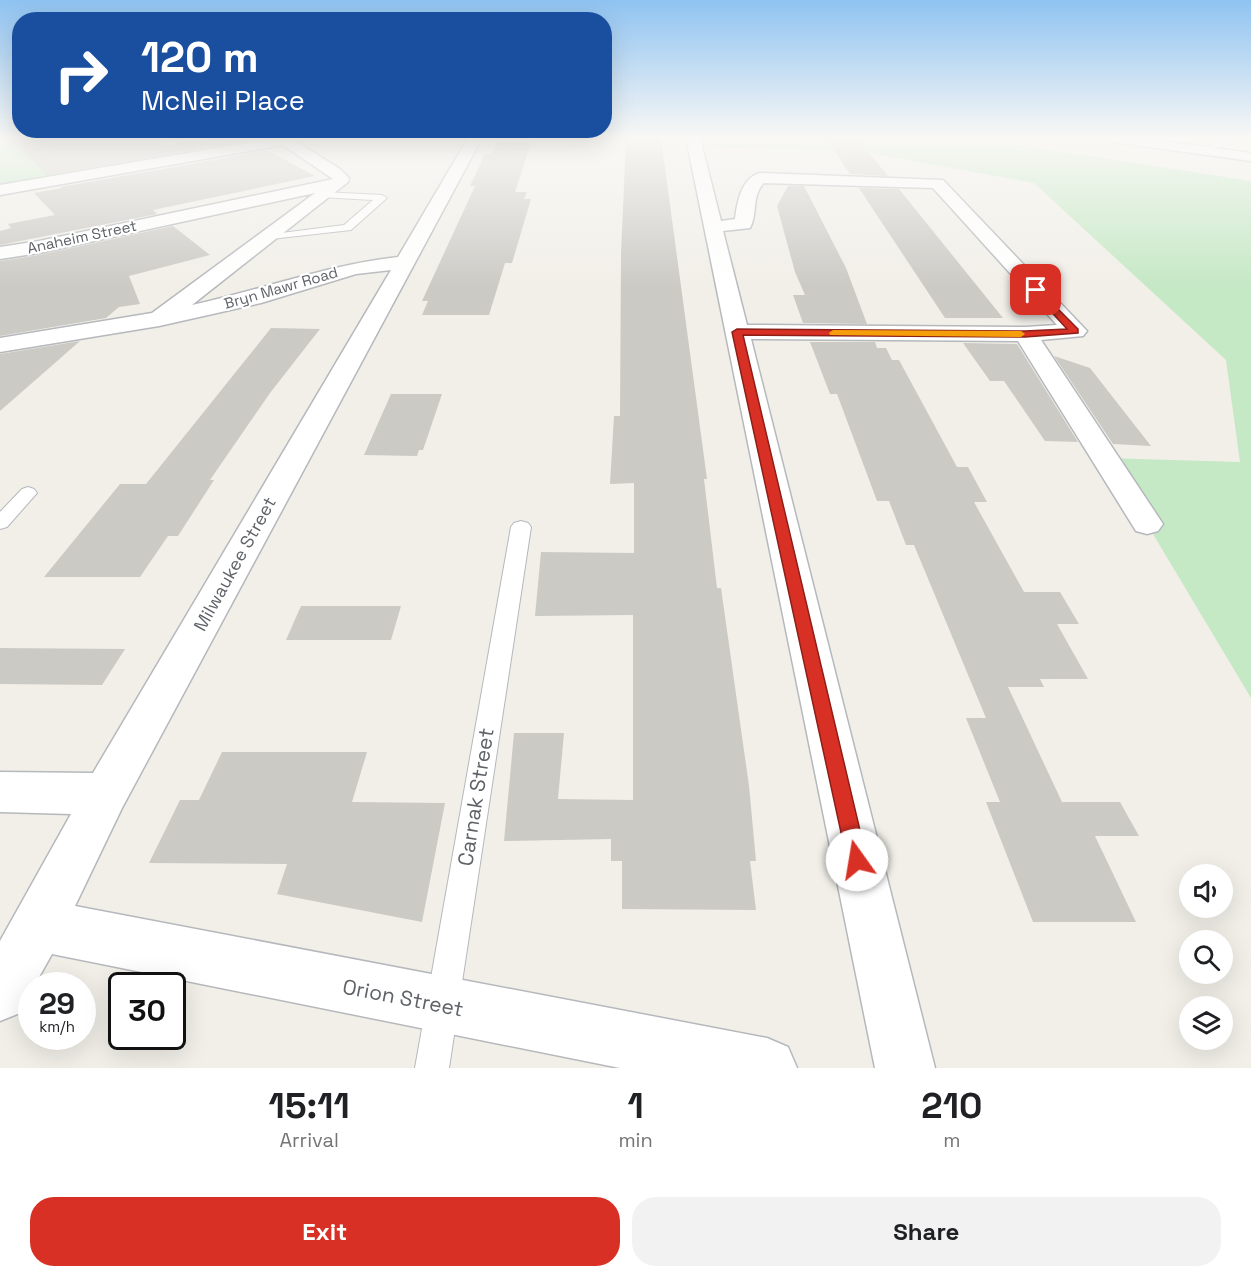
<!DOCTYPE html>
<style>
body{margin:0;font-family:"Space Grotesk",sans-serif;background:#f2f2f2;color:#202124;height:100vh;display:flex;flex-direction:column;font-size:22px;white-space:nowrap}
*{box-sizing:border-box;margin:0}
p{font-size:20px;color:#757577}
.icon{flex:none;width:33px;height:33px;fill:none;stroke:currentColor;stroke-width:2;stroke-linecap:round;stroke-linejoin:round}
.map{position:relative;height:1068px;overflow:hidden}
.sheet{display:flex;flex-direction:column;background:#fff;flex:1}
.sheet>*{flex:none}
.hud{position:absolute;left:12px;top:12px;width:600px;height:126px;border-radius:24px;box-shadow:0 6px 24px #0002;background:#1a4fa0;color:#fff;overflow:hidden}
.controls{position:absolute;left:1179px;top:864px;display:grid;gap:12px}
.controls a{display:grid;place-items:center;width:54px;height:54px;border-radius:50%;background:#fff;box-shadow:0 6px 24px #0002;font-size:30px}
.speed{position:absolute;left:18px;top:972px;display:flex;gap:12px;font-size:30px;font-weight:700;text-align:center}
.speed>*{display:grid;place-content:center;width:78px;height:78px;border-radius:50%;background:#fff;box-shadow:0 6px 24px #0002;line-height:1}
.speed small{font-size:15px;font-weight:400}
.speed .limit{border:3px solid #111;border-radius:9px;background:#fff;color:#111}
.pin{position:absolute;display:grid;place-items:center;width:51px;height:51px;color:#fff;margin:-26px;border-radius:12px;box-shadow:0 3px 9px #0006}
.me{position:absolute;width:66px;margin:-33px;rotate:347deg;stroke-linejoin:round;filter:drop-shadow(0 0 4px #0008)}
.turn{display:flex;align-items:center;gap:21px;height:126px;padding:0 30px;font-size:27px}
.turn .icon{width:78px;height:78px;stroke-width:2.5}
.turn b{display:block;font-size:42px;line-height:51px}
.eta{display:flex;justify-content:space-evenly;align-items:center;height:102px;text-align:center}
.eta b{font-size:36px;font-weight:600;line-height:42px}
.cta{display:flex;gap:12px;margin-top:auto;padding:12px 30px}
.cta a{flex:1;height:69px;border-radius:24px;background:#d93025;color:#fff;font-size:24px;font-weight:600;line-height:69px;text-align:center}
.cta a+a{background:#f2f2f2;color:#202124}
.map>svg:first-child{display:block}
</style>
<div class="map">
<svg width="1251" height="1068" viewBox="0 0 1251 1068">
<rect width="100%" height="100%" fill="#f1efe8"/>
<polygon fill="#fef7e0" points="1177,138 1251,138 1251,157 1170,146"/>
<g fill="#c5e8c5">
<polygon points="0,138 154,138 184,159 0,190"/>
<polygon points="693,138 1021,138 1013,144 1251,181 1251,698 1147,524 1104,458 1240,462 1226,360 1034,183 858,151 695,147"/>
</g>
<g fill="#cccac5">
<polygon points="9,138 161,138 162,146 209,138 240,138 245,141 47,175"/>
<polygon points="626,138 661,138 707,479 704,479 717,588 721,588 749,786 756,861 750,861 756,910 622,909 622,861 611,861 611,839 504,841 514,733 564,733 558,799 633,800 633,615 535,616 541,552 634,553 634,483 610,484 614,416 620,416 621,255"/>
<polygon points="826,138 857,138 888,176 850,174"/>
<polygon points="497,142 531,143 515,192 527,192 524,199 531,199 512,263 505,263 489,315 422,315 428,301 422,301 475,186 470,186 485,154 492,154"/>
<polygon points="264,151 269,151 315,176 153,210 157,214 0,245 0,231 11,228 8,224 55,215 34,193 62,188 60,187"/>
<polygon points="788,186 804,186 846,268 867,324 803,323 793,295 805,295 795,272 777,206"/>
<polygon points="859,188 899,189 1003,318 945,318"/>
<polygon points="173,226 210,255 129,276 140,304 119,307 106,318 0,336 0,261 39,255"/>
<polygon points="271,328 320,329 270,393 210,480 214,480 178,536 168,536 140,577 44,577 120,484 146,484"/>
<polygon points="80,341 0,411 0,354"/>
<polygon points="810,342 875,342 877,348 886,348 892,360 899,360 957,467 968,467 987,502 974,502 1024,592 1060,592 1079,624 1057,624 1088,679 1040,679 1044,687 1008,687 1062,802 1120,802 1139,836 1095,836 1136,922 1033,922 986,802 1000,802 966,718 986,718 914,545 906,545 889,501 877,501 837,394 830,394"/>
<polygon points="963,343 1017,344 1078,442 1045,441 1004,381 990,381"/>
<polygon points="1054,356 1090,368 1151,446 1113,444"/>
<polygon points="391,394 442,394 423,450 419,450 417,456 364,455"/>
<polygon points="301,606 401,606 391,640 286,640"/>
<polygon points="0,648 125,649 102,685 0,684"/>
<polygon points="222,752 367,752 352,802 445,803 422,922 277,894 287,864 149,863 180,800 199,800"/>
</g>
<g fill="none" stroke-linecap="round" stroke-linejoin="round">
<g stroke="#b5b8bc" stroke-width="2">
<g id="service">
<polygon points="1230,138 1239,138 1234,143 1214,148 1215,154 1209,154 1205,147"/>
<polygon points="323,192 382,195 387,198 351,230 262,240 261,238 266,235 344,225 373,200 320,197 320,193"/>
<polygon points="28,487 34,489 37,493 7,527 0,529 0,512 22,489"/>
<polygon points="521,521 528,523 531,527 449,1068 415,1068 511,527 514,523"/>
</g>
</g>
<g stroke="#b5b8bc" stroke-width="3">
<g id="minor">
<path d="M275,138H291L340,169L349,178L348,182L192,305C261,290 327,265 398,257L468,138H482L122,808L75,906L767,1038L788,1047L797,1068H620L52,954L34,986H32V991L20,1013L0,1021V941L71,814L0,812V772L93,773L391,270L356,274L261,303L159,326L0,352V338L152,313L315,193L39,253L0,259V247L39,241L333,179L283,145L0,195V185Z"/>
<path d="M686,138H700L721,221L735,219C737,203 741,178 760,173L943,180L1087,331L1083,336L1041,340L1163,524L1158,531L1147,534L1136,531L1018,341L751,339L935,1068H875ZM764,183L933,188L1057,325L1025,327L747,325L723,231L750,228C758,214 751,196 764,183Z"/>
</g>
</g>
<g stroke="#b6babf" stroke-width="3">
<polygon id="secondary" points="1106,138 1141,138 1251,153 1251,161 1113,142"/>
</g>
<use href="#service" fill="#fff" fill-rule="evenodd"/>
<use href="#minor" fill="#fff" fill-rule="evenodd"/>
<use href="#secondary" fill="#fff" fill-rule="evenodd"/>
</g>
<linearGradient id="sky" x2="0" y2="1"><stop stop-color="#8fc3f1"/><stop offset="0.48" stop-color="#f9f8f5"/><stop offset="1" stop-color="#f9f8f5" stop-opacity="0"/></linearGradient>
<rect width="1251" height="287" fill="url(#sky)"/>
<polygon fill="#d93025" stroke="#8d1f18" stroke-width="1.5" points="1036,287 1078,329 1078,333 1025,337 743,335 867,860 864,867 857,870 850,867 847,860 732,332 737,329 1025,331 1067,329 1033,292 1032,290"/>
<polygon fill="#f59e0b" points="833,330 1021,331 1025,334 1021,337 830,335 829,333"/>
<g text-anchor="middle" stroke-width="4.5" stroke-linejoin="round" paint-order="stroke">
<g font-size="15" fill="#5f6368" stroke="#fff">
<text transform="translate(82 237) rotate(-12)" y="5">Anaheim Street</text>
<text transform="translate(281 288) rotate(-16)" y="5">Bryn Mawr Road</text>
</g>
<g font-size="18" fill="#5f6368" stroke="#fff">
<text transform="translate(235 564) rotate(-61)" y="6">Milwaukee Street</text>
</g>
<g font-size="21" fill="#5f6368" stroke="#fff">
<text transform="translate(476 797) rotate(-81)" y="7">Carnak Street</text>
<text transform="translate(403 998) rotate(11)" y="7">Orion Street</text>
</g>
</g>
</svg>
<div class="controls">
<a><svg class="icon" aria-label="sound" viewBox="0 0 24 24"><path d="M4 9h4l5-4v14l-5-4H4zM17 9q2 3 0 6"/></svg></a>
<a><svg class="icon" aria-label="search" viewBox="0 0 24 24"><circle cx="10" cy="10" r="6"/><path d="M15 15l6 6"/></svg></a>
<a><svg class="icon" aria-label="layers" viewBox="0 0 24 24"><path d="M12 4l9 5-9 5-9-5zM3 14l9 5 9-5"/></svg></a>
</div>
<div class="speed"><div>29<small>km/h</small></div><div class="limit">30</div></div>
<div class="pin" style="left:1036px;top:290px;background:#d93025"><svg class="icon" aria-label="arrive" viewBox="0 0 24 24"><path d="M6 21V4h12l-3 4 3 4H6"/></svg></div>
<svg class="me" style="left:857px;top:860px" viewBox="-20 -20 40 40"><circle r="19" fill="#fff"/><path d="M0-13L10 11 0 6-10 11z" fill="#d93025"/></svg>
<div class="hud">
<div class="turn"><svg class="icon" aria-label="right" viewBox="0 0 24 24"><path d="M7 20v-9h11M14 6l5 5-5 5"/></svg><div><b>120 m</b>McNeil Place</div></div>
</div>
</div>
<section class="sheet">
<div class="eta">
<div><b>15:11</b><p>Arrival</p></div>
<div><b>1</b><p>min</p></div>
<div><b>210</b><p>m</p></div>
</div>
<div class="cta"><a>Exit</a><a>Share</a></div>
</section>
